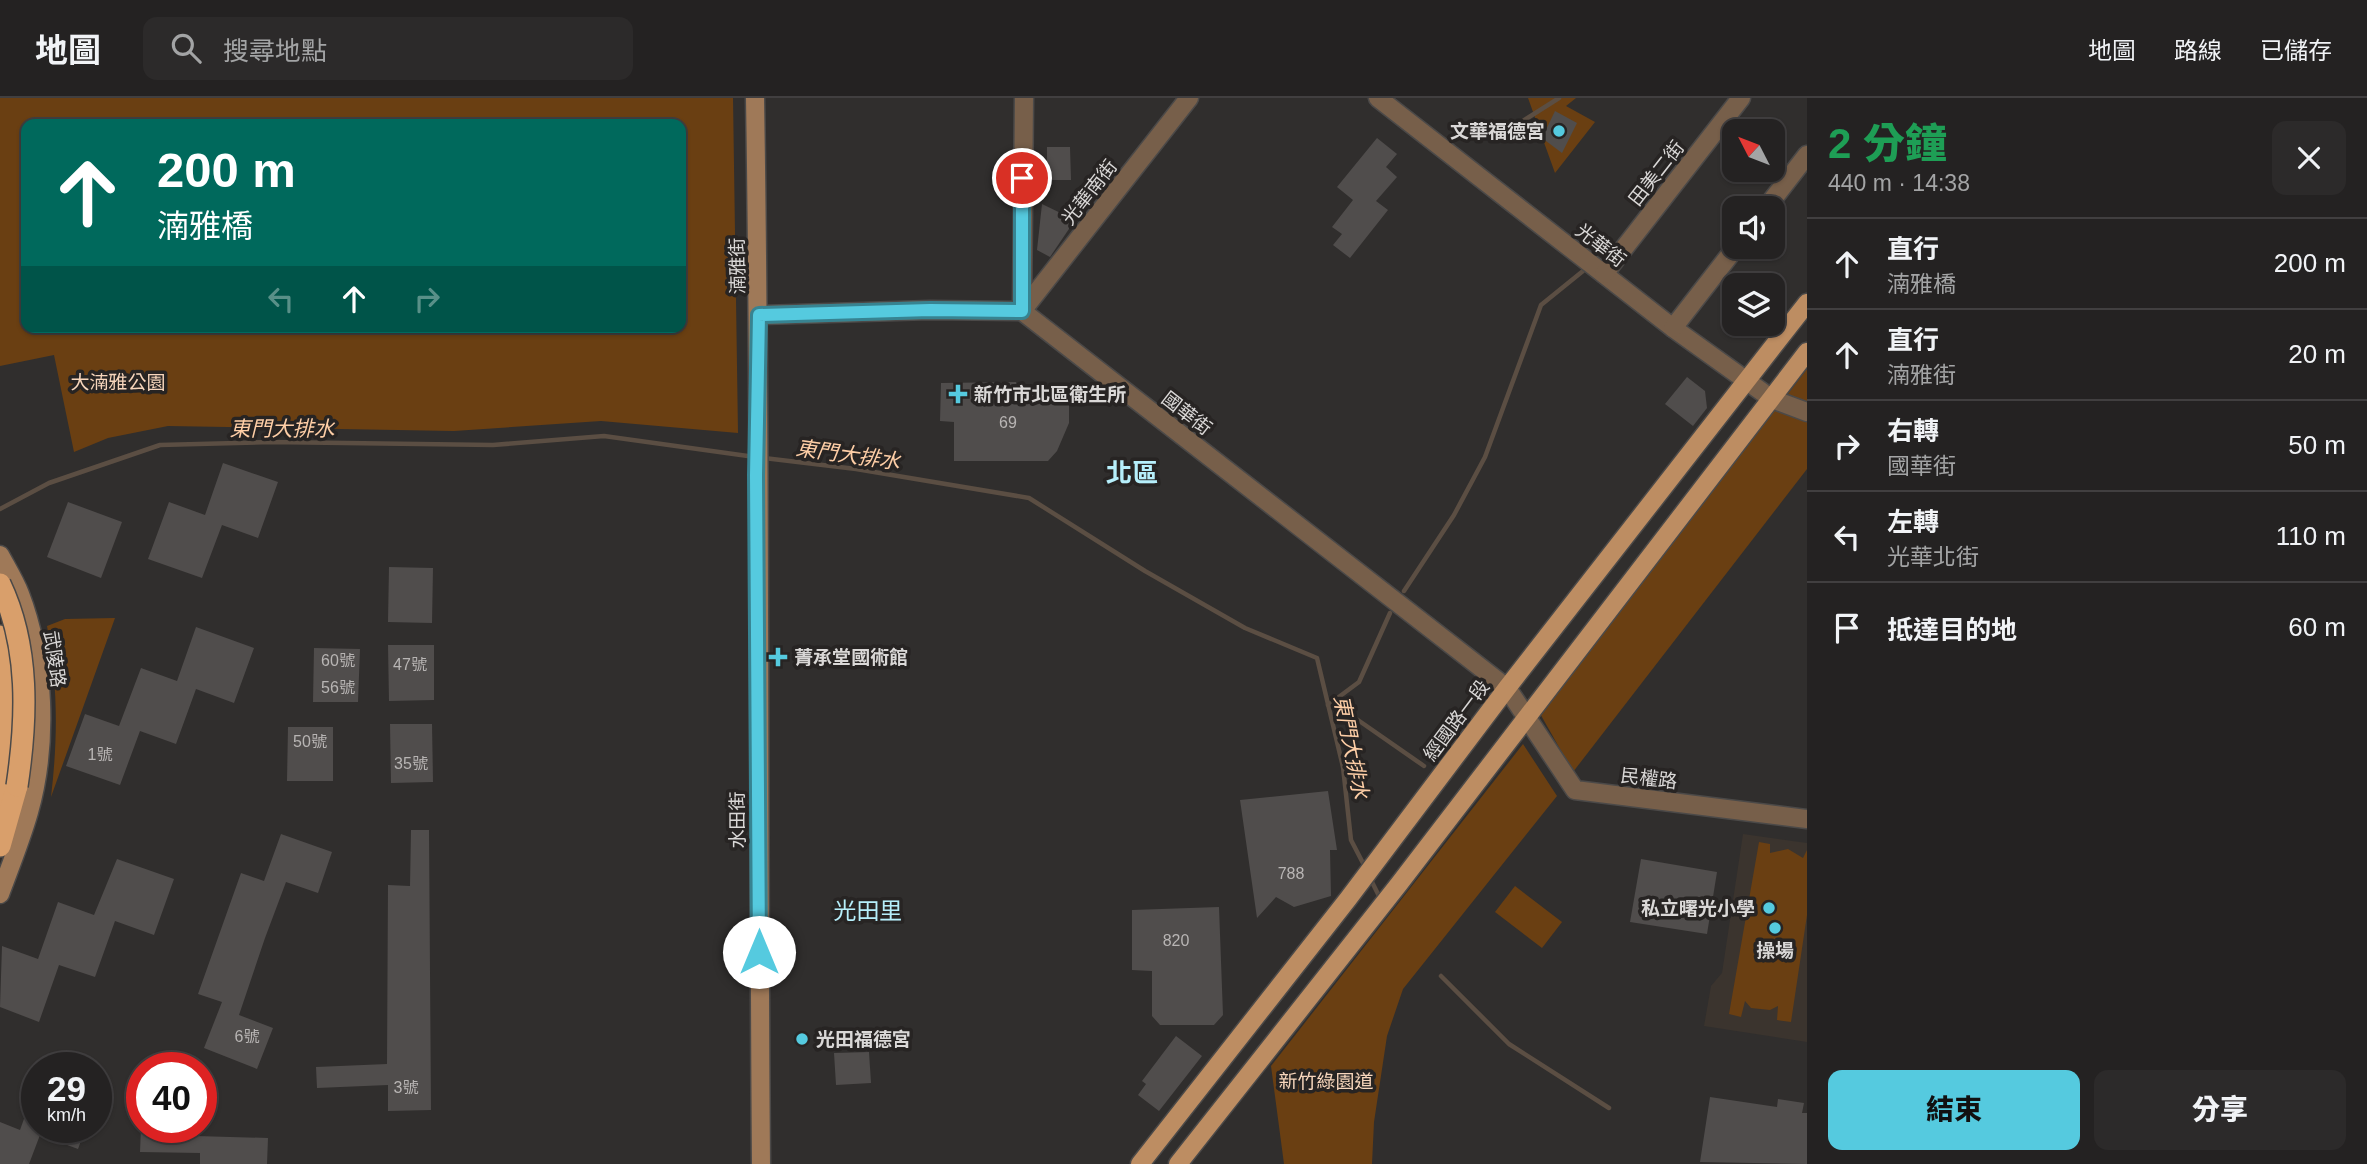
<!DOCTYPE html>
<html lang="zh-TW">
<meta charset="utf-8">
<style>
body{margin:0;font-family:Helvetica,"Noto Sans TC",sans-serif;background:#2c2a2a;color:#f1f3f6;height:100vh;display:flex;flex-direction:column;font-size:26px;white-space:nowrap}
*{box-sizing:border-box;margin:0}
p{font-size:23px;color:#a3a4a5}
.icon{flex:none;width:38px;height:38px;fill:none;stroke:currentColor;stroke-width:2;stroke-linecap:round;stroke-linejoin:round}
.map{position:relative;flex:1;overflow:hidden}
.details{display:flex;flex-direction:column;background:#242222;width:560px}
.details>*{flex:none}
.guide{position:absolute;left:21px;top:21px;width:665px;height:214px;border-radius:14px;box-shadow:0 2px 5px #0004,0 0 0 2px #413f40;background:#00695c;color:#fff;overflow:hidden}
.needle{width:46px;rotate:312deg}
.buttons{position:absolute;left:1722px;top:21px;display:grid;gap:14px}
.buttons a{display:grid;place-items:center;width:63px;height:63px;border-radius:14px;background:#242222;box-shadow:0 2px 5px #0004,0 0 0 2px #413f40;font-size:35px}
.speed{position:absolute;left:21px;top:954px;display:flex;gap:14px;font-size:35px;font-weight:700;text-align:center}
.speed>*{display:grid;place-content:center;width:91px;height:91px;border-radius:50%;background:#242222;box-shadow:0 2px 5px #0004,0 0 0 2px #413f40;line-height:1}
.speed small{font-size:18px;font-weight:400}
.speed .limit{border:10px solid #d22;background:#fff;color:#111}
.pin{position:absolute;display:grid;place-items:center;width:60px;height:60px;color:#fff;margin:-30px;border:4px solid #fff;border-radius:50%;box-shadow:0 2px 7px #0007}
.me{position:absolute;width:77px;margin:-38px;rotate:0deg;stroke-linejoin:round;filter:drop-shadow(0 0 5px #0008)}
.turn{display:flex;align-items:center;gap:24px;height:147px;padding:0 21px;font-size:32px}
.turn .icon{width:91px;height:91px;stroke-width:2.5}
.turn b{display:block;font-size:49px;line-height:60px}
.lanes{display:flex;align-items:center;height:66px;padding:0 21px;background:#0003;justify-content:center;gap:35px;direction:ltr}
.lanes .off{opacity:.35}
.round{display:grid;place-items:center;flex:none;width:74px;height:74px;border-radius:14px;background:#2c2a2a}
.summary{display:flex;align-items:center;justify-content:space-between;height:119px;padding:0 21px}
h1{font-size:42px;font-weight:800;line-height:52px;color:#1e9e55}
.action{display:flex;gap:14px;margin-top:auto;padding:14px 21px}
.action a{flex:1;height:80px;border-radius:14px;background:#55cadf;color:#111;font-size:28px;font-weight:800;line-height:80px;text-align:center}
.action a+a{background:#2c2a2a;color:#f1f3f6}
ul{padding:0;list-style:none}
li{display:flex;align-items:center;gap:21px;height:91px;padding:0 21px;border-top:2px solid #413f40}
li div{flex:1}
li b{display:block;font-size:26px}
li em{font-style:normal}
header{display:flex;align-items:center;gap:42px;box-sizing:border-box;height:98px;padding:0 35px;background:#242222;border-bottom:2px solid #413f40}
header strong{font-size:33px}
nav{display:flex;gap:38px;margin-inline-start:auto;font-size:24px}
.search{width:490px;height:63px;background:#2c2a2a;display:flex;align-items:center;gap:18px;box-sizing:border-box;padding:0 24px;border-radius:14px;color:#a3a4a5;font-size:26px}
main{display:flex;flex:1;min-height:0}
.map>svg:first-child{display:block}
</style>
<header>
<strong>地圖</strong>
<div class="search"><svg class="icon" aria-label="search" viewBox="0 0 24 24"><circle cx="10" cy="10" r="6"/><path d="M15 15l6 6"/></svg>搜尋地點</div>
<nav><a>地圖</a><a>路線</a><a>已儲存</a></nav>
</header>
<main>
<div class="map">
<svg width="1807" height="1066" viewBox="0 0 1807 1066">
<rect width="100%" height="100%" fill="#302e2d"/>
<polygon fill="#3b342e" points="1743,736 1807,745 1807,944 1704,928 1711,888 1722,875"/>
<g fill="#6a3f12" fill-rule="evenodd">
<path d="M0,0H733L738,335L601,323L454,333L168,328L108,340L74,354L54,257L0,268ZM26,26H681V229H26Z"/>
<polygon points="1528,0 1576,0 1566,8 1595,24 1555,75"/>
<polygon points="1807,271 1807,305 1787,297"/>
<polygon points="1776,310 1807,323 1807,371 1573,674 1538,612"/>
<path d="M115,520L51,699C58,640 58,586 47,528L65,521Z"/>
<polygon points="1523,646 1557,698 1403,891 1387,938 1374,1024 1372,1066 1284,1066 1271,968"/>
<polygon points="1759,744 1770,746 1770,755 1788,751 1803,760 1807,752 1807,817 1791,924 1777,922 1778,908 1770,912 1751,910 1745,903 1741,919 1729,916"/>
<polygon points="1515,788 1562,824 1542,850 1495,814"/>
</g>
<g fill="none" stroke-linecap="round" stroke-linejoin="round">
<g stroke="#5b4e43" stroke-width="4.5">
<polyline points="1493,42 1559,0"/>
<polyline points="764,360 856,371 1029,400 1145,473 1245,530 1317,560 1343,669 1351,742 1365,769"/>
<polyline points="0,411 49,385 160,347 270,344 493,347 604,338 755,359"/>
<polyline points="1404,493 1454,417 1485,359 1541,207 1583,173"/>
<polyline points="1390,515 1359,584 1328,607 1355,620 1424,668"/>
<polyline points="1370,780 1380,800"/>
<polyline points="1441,878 1509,946 1609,1010"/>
</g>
</g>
<g fill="#504d4c">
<polygon points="1555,13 1577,25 1562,55 1542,40"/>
<polygon points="1377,40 1397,56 1386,69 1397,79 1376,103 1388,112 1350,160 1333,147 1342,136 1332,129 1353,102 1337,89"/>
<polygon points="1047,49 1070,49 1071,82 1047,82"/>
<polygon points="1042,106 1075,122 1050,159 1037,152"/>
<polygon points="1687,279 1705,293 1707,310 1693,328 1665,306"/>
<polygon points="1016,284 1019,294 1060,290 1069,307 1069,325 1057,353 1048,363 954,363 954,324 940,323 941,285"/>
<polygon points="223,365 278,384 258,440 222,427 202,480 148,461 169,404 205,417"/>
<polygon points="68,404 122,424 101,480 47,459"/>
<polygon points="389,469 433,470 432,525 388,524"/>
<polygon points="196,529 254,550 234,605 196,591 176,646 140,633 120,687 66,668 85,616 119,628 141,570 177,583"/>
<polygon points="388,547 434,547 434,602 389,603"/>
<polygon points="314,550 360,551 358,604 313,604"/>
<polygon points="390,626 432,626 433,684 391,685"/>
<polygon points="288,629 333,629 333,683 287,683"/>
<polygon points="1328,693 1337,752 1330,752 1331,798 1294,809 1276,799 1257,820 1240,702"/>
<polygon points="411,732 429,732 431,1012 388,1013 388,987 317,990 316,969 387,966 388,787 410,788"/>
<polygon points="281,736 332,754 318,795 286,784 265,840 239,917 273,930 257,971 204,950 222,904 198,896 241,775 264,783"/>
<polygon points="117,761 174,781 154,837 115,823 95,879 59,867 39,924 0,909 2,848 38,861 58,804 94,817"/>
<polygon points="1641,761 1717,774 1707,836 1630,824"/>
<polygon points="1219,809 1223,917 1214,927 1160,927 1152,918 1152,873 1132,872 1132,812"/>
<polygon points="1176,938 1202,958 1159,1013 1138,997 1146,986 1142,983"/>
<polygon points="869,954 871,985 836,987 834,955"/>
<polygon points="35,990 37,1029 86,1029 78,1051 40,1037 29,1066 0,1066 0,1024 20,1032"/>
<polygon points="1710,999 1777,1009 1778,1001 1804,1005 1802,1015 1807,1015 1807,1066 1700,1064"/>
<polygon points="141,1029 196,1029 196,1038 268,1040 267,1066 200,1066 200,1055 140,1054"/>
</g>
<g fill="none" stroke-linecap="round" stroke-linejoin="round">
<g stroke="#4b4948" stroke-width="21">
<g id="street">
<polyline points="1378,0 1673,230 1772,301 1807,314"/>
<polyline points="1766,110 1807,57"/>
<polyline points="1604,176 1741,0"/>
<polyline points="1022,213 1189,0"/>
<polyline points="1022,213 1024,0"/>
<polyline points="759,217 930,212 1022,213 1507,590 1575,692 1807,721"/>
<polyline points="1673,230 1736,149"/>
</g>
</g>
<g stroke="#4b4948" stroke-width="21">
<g id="secondary">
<path d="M755,0C761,355 758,711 761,1066"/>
<path d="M0,457C7,470 15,483 20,496C45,561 48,647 29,714C21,742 10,769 0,796"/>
</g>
</g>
<g stroke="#4b4948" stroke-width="21">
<g id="primary">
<polyline points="1140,1066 1348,801 1507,590 1807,205"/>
<polyline points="1178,1066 1399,786 1807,254"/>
</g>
</g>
<g stroke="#4b4948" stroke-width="24">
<g id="highway">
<path d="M0,538C13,590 13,650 0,702"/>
<polyline points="0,748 17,688"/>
</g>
</g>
<use href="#street" stroke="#775f4a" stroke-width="18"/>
<use href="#secondary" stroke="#9f7958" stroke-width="18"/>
<use href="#primary" stroke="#bd8d62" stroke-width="18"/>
<use href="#highway" stroke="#d99f6b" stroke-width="21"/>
<g stroke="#4b4948" stroke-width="24" stroke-linecap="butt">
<path id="highway-bridge" d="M0,486C30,549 27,621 17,688"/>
</g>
<use href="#highway-bridge" stroke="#d99f6b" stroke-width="21"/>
</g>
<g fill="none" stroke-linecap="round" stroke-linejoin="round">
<g stroke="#378391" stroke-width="18">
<polyline id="route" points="759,854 756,377 759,217 930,212 1022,213 1022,80"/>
</g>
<use href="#route" stroke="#55cadf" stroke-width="12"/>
</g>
<g fill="#55cadf" stroke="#272423" stroke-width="2.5">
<circle cx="1559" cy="33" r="7"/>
<path d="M954.5 285.5h7v7h7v7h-7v7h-7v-7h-7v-7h7z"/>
<path d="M774.5 548.5h7v7h7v7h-7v7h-7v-7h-7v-7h7z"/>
<circle cx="1769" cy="810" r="7"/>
<circle cx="1775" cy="830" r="7"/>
<circle cx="802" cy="941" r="7"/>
</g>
<g text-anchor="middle" stroke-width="7" stroke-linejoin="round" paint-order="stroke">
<g font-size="16" fill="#b8b5b4">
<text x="1008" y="330">69</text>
<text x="338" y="568">60號</text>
<text x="410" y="572">47號</text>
<text x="338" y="595">56號</text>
<text x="310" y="649">50號</text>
<text x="100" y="662">1號</text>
<text x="411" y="671">35號</text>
<text x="1291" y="781">788</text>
<text x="1176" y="848">820</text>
<text x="247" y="944">6號</text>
<text x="406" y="995">3號</text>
</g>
<g font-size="19" font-weight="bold" fill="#dad8d7" stroke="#272423" text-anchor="start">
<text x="1545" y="40" text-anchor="end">文華福德宮</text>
<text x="974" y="303">新竹市北區衛生所</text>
<text x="794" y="566">菁承堂國術館</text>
<text x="1755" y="817" text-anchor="end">私立曙光小學</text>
<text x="1775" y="859" text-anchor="middle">操場</text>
<text x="816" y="948">光田福德宮</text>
</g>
<g font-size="19" fill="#dad8d7" stroke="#272423">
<text transform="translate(1656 75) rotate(-52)" y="7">田美二街</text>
<text transform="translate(1089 94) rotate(-52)" y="7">光華南街</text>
<text transform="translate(1601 147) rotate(38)" y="7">光華街</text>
<text transform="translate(737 168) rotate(-91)" y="7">湳雅街</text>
<text transform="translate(1187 315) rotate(38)" y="7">國華街</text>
<text transform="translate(55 561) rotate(82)" y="7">武陵路</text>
<text transform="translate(1456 622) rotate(-53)" y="7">經國路一段</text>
<text transform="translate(1649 680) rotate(7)" y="7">民權路</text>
<text transform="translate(737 722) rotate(-90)" y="7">水田街</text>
</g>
<g font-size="19" fill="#f7d6bc" stroke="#272423">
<text x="118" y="291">大湳雅公園</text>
<text x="1326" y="990">新竹綠園道</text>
</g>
<g font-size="21" font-style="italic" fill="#fecea6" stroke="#272423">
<text x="282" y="338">東門大排水</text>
<text transform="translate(848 357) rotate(8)" y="7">東門大排水</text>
<text transform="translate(1351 649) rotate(79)" y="7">東門大排水</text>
</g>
<g font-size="23" fill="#b6effb" stroke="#272423">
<text x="868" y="821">光田里</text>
</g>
<g font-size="26" font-weight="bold" fill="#b6effb" stroke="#272423">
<text x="1132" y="384">北區</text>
</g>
</g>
</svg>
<div class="buttons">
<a><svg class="needle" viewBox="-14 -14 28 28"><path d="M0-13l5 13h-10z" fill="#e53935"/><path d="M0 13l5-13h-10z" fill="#a3a4a5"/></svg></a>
<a><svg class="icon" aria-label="sound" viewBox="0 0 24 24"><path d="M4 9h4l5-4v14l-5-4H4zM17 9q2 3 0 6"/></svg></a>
<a><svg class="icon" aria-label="layers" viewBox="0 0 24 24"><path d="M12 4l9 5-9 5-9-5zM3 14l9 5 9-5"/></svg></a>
</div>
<div class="speed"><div>29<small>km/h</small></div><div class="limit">40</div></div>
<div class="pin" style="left:1022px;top:80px;background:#d93025"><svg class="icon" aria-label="arrive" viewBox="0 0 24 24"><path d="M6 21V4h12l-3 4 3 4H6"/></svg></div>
<svg class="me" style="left:759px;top:854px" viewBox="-20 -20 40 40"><circle r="19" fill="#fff"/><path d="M0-13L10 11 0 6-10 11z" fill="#55cadf"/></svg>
<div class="guide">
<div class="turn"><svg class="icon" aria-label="ahead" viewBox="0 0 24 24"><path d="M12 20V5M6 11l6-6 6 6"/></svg><div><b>200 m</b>湳雅橋</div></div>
<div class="lanes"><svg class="icon off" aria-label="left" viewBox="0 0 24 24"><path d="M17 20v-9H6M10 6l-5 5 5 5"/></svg><svg class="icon" aria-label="ahead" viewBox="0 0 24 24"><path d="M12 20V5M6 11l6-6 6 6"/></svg><svg class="icon off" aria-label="right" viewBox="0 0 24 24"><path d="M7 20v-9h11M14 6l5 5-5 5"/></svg></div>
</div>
</div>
<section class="details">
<div class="summary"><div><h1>2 分鐘</h1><p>440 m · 14:38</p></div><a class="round"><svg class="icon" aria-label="close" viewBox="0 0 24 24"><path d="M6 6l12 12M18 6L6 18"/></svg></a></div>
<ul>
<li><svg class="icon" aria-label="ahead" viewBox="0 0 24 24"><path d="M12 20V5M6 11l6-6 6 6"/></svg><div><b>直行</b><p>湳雅橋</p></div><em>200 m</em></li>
<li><svg class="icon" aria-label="ahead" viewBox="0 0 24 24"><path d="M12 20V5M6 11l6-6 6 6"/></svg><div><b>直行</b><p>湳雅街</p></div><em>20 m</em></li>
<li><svg class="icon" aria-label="right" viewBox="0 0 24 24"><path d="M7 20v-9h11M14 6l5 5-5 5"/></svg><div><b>右轉</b><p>國華街</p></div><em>50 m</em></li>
<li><svg class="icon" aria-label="left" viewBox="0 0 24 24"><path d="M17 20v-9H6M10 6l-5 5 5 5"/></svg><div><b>左轉</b><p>光華北街</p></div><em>110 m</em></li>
<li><svg class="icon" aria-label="arrive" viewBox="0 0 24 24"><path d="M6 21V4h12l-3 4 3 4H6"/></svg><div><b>抵達目的地</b></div><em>60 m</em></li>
</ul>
<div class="action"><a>結束</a><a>分享</a></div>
</section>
</main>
